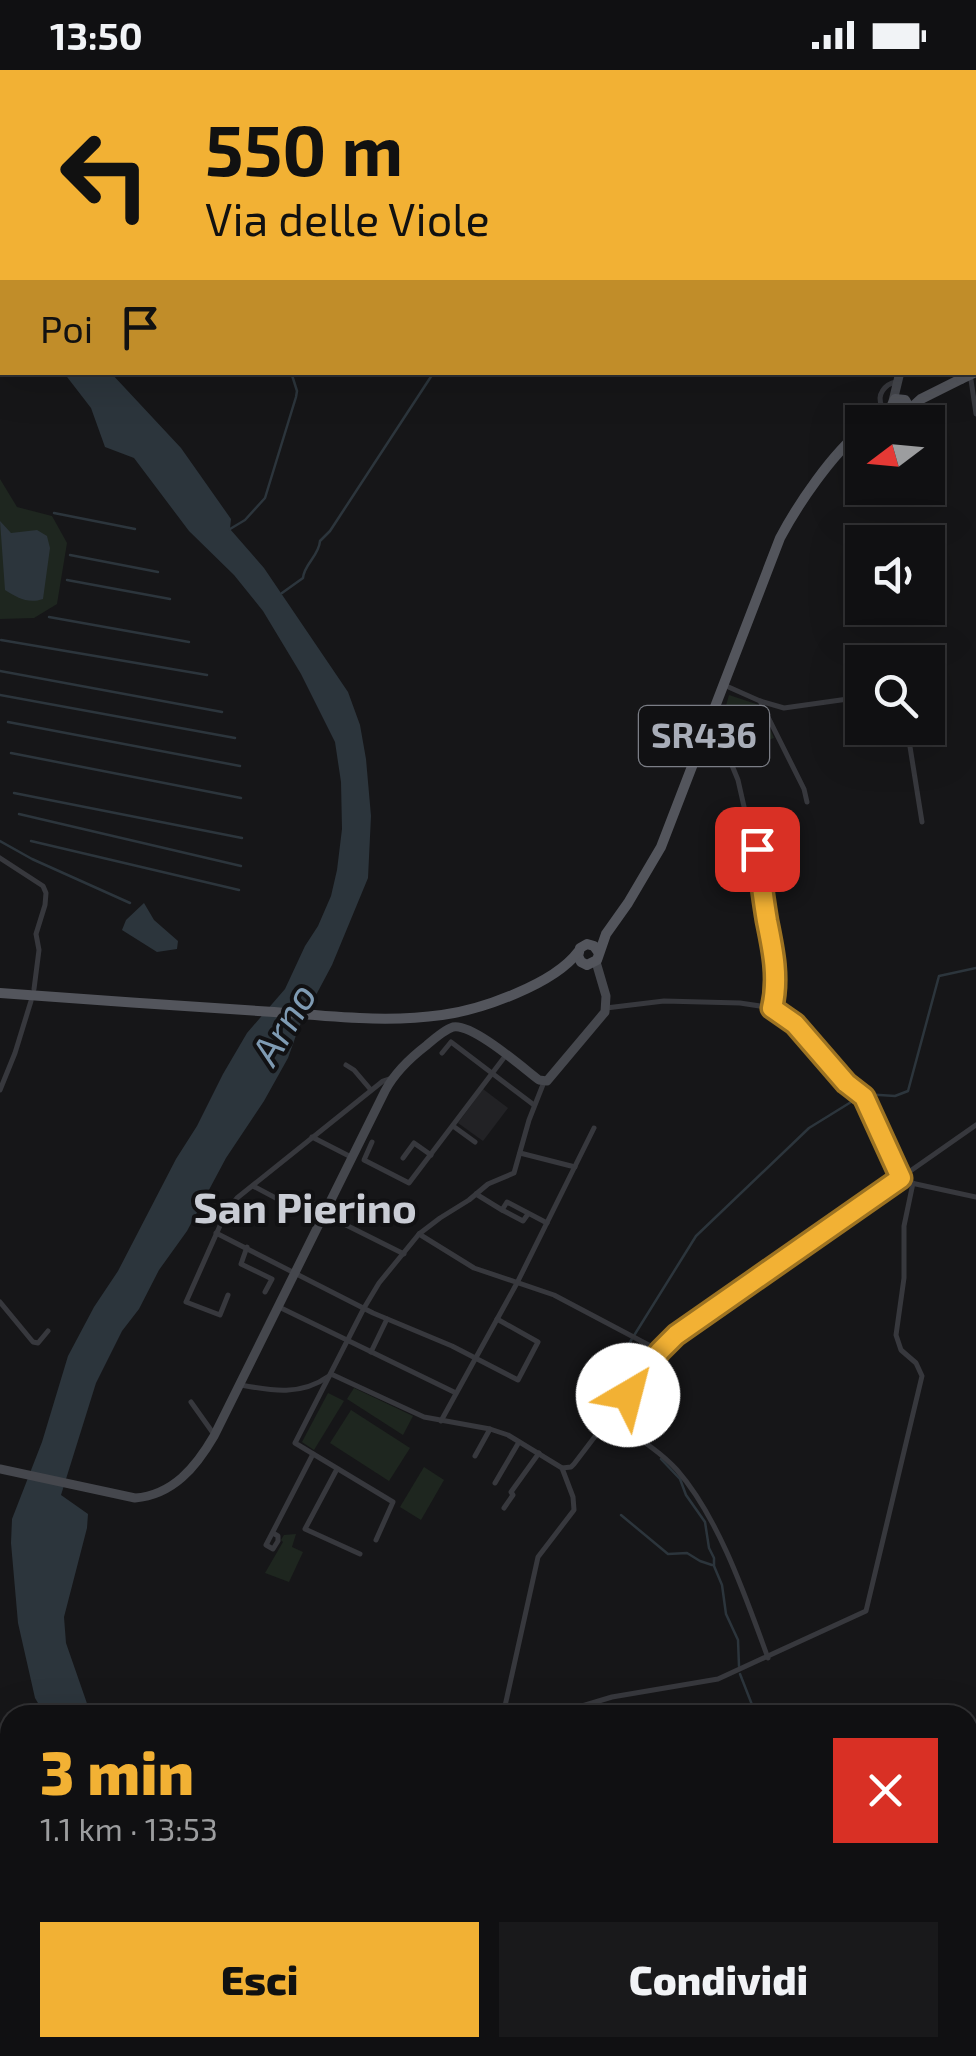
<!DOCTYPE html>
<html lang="it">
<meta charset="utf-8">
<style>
body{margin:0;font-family:"Exo 2",sans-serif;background:#19191b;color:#f1f3f6;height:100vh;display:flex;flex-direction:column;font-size:38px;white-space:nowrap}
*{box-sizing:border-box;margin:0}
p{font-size:32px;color:#9c9d9f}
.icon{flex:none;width:55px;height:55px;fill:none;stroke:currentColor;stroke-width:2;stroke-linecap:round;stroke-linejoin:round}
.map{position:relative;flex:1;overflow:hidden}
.details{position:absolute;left:0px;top:1635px;width:978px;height:352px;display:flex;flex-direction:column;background:#101012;border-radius:30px 30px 0 0;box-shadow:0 10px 40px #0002,0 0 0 2px #303032}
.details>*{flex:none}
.banner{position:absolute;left:0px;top:0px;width:978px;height:305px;box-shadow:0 10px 40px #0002,0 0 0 2px #303032;background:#f2b134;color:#111;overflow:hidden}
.needle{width:65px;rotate:254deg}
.fabs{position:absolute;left:845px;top:335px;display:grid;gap:20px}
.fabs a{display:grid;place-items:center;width:100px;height:100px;border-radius:0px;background:#101012;box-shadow:0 10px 40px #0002,0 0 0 2px #303032;font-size:50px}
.pin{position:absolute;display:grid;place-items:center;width:85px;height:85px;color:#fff;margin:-42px;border-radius:20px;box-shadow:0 5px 15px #0006}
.me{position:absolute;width:110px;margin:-55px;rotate:37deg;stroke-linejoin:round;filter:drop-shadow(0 0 8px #0008)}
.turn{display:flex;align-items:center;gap:35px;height:210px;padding:0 40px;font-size:45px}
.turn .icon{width:130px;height:130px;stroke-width:2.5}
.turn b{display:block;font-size:70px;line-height:85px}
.then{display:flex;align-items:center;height:95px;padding:0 40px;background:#0003;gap:20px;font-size:38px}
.round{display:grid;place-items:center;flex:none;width:105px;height:105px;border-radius:0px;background:#19191b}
.summary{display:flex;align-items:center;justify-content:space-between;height:170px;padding:0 40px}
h1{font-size:60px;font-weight:800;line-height:75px;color:#f2b134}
.action{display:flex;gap:20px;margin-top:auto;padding:20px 40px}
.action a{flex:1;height:115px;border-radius:0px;background:#f2b134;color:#111;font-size:40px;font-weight:800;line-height:115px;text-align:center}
.action a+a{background:#19191b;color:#f1f3f6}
.status{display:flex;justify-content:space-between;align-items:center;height:70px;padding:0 50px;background:#101012;direction:ltr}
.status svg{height:28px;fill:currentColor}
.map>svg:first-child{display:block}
</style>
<div class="status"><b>13:50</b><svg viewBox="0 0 49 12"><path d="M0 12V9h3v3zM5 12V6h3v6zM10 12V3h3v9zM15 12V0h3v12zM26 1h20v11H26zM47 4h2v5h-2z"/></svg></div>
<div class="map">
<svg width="976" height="1986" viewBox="0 0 976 1986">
<rect width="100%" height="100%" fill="#161618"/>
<polygon fill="#222225" points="483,1019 508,1038 483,1071 458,1053"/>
<g fill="#1e261f">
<polygon points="0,409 17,437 52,446 67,473 57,534 34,548 0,549"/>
<polygon points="729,625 759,635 774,668 761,673 719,660"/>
<polygon points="354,1318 413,1346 403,1365 347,1329"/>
<polygon points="328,1323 344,1331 314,1380 302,1372"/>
<polygon points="351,1340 410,1378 389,1411 330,1373"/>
<polygon points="424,1397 444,1410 421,1450 400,1437"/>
<polygon points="296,1464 292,1477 303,1482 289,1512 265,1503 283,1472 281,1470 284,1465"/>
</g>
<g fill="#2c353c">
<polygon points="64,303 111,303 181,378 231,449 230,459 264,498 348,622 360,655 366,689 371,746 368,808 332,895 299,957 288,988 264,1031 226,1088 187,1161 159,1200 139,1239 122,1261 96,1313 61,1425 88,1444 87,1458 64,1547 66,1573 91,1645 45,1645 35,1628 18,1553 11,1473 12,1449 42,1372 68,1286 94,1237 118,1201 176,1089 197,1056 223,1004 247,963 285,919 305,876 318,856 331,826 337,800 342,759 341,712 335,672 301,604 263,541 234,505 189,461 134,388 105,377 91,338"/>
<path d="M0,451L11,463L37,460L47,466L50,478L43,529C28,534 18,528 5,520Z"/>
<polygon points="144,833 154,850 178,871 177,879 157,882 122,860 126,850"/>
<polygon points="773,1978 937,1978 969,1986 809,1986"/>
</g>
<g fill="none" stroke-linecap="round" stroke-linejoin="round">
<g stroke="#2c353c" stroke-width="2.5">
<polyline points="114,0 115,2"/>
<polyline points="567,2 568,0"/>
<polyline points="0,270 2,270"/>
<polyline points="54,443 135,459"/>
<polyline points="230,459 245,450 265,428 296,327 297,321 291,302"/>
<polyline points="70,485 158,502"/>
<polyline points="67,510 170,529"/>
<path d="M282,523L303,508C304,494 319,486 320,471L330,461L434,302"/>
<polyline points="49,547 189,572"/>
<polyline points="1,570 207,605"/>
<polyline points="0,601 222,642"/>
<polyline points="0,625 235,668"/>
<polyline points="8,652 240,696"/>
<polyline points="11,683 241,728"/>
<polyline points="14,723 242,768"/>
<polyline points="19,744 241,796"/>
<polyline points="0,771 32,789 130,833"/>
<polyline points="31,771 239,820"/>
<polyline points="598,1338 630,1272 696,1166 809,1058 864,1024 895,1026 908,1021 939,906 976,898"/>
<polyline points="661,1389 680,1409 686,1425 705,1452 709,1478 714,1488 714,1496 722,1515 726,1544 738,1570 739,1596"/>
<polyline points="621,1445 668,1484 687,1483 700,1491 712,1495"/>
<polyline points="740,1604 756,1645"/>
<polyline points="968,1945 974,1930 976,1912"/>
</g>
<g stroke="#37383d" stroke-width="5">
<polyline points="172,0 173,2"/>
<polyline points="304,2 304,0"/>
<polyline points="811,2 812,0"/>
<polyline points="975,96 976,96"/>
<polyline points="975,163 976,164"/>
<polyline points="971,310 976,344"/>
<path d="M888,337L882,336C876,325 885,314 896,312"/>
<polyline points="724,615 760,631 784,638 862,627"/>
<polyline points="760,631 804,719 807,732"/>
<polyline points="712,644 717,646 713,661 735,670 731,693 738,710 745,741 754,754 767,851 773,872 775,897 773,938"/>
<polyline points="907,658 922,752"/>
<polyline points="0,788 43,816 46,823 45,835 36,864 39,880 34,919"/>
<polyline points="606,938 664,931 740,933 773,938 795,955 846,1013 863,1027 901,1107"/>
<polyline points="442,983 451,972 534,1035"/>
<polyline points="346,995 354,1000 371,1020"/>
<polyline points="0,1020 15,983 31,931"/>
<polyline points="453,1056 475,1072"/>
<polyline points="312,1067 353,1088"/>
<polyline points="372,1072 364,1090 409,1113 506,985"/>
<polyline points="520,1083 575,1097"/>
<polyline points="403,1088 414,1073 431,1085"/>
<polyline points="901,1107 902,1111 976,1127"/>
<polyline points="253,1116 321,1152"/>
<polyline points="476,1124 502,1140 507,1132 547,1153"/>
<polyline points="289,1133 295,1124 324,1139"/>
<polyline points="502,1140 523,1151 528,1144"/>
<polyline points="326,1145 404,1184"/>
<polyline points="216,1163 373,1243 452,1276 518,1310 538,1272 497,1249"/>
<polyline points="419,1164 474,1198 554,1225 660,1281"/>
<polyline points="247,1177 241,1194 272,1209 265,1222"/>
<polyline points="228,1225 220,1245 186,1232 227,1140 237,1128 383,1011 392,1008"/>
<polyline points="0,1232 33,1272 38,1273 48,1261"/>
<polyline points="279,1237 456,1323"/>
<polyline points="371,1282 387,1249"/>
<polyline points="331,1304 424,1347 490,1359 508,1365 562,1398 573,1427 574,1440 538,1487 503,1645"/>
<path d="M241,1315C272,1321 301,1326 329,1306"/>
<polyline points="191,1332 213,1363"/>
<path d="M609,1349C633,1365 658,1379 677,1400C719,1448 746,1528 768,1588"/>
<polyline points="441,1351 517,1213 594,1058"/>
<polyline points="475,1386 490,1359"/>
<polyline points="562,1398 571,1397 574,1394 660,1281 676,1265 976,1055"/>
<polyline points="337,1399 305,1459 360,1484"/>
<polyline points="495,1413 519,1372"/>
<polyline points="504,1438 513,1425 511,1422 539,1383"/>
<polyline points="273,1463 278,1466 278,1471 273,1479 266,1475 313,1384"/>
<polyline points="376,1470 393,1432 295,1373 364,1238 379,1213 419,1164 440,1148 469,1130 488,1114 514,1103 529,1050 544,1012"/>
<polyline points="519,1645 572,1639 612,1627 718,1609 866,1541 922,1306 916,1293 901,1280 896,1265 904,1208 904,1156 913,1113"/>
<polyline points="0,1833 10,1820"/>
<polyline points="0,1939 10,1949"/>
<polyline points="0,1976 10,1964"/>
<polyline points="134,1986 138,1979"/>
<polyline points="392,1986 395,1978"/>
</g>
<g stroke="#45474d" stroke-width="9">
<polyline points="975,197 976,196"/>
<polyline points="893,331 900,302"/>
<path d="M0,1399L135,1428C173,1425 196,1397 214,1366L385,1021C395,1002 410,988 427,975C435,968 444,960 453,957C472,953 522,997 539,1010L547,1011L605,942L606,926L596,892"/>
</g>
<g stroke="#53555c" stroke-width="10">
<polyline points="910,339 921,329 961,309"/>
<polyline points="874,352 890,339 895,329 905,330 910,339 907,347 898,349 893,347 890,339"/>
<path d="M599,883L594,876L587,874L580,878L578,886L581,892L587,895L597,890L606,864L628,833L661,777L780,468C798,434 832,384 862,360"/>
<path d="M0,923C91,930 183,936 274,942C331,946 385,953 442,945C481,940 554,914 578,882"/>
</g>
<polyline stroke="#53555c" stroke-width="10" points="961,309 976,302"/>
</g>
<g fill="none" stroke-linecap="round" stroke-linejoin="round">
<g stroke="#9d7322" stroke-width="25">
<path id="route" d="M628,1325L660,1281L676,1265L901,1108L864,1027L846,1013L795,954L772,938C779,908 773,880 767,851C763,827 760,803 757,779"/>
</g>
<use href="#route" stroke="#f2b134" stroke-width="18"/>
</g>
<g text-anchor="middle" stroke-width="8" stroke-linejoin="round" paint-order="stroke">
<rect fill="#111113" stroke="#7b7e86" stroke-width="2.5" x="639" y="636" width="130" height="60" rx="8"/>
<g font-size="35" font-weight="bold" fill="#a8adb8">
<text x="704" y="678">SR436</text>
</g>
<g font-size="40" font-style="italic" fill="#7f9bb3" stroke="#111113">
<text transform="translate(284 954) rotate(-59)" y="14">Arno</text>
</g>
<g font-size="42" font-weight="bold" fill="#c9ccd4" stroke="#111113">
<text x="305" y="1153">San Pierino</text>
</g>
</g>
</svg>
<div class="fabs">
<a><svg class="needle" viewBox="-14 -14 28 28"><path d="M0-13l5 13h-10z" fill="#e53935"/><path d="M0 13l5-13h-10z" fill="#9c9d9f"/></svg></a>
<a><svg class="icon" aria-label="sound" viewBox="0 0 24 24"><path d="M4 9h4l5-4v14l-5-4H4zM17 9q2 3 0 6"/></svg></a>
<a><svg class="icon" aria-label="search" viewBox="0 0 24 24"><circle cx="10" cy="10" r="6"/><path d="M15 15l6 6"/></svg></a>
</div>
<div class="pin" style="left:757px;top:779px;background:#d93025"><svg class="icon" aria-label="arrive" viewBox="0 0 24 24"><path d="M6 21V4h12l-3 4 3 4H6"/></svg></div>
<svg class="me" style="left:628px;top:1325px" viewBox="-20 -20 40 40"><circle r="19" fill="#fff"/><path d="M0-13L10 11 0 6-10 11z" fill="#f2b134"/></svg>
<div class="banner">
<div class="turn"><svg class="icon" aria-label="left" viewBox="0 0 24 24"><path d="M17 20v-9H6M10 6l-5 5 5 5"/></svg><div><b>550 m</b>Via delle Viole</div></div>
<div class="then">Poi<svg class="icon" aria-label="arrive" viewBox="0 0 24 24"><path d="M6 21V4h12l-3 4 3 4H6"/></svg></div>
</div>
<section class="details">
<div class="summary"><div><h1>3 min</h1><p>1.1 km · 13:53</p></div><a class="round" style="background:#d93025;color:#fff"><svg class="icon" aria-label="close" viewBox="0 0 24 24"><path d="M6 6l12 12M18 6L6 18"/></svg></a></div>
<div class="action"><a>Esci</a><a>Condividi</a></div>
</section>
</div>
